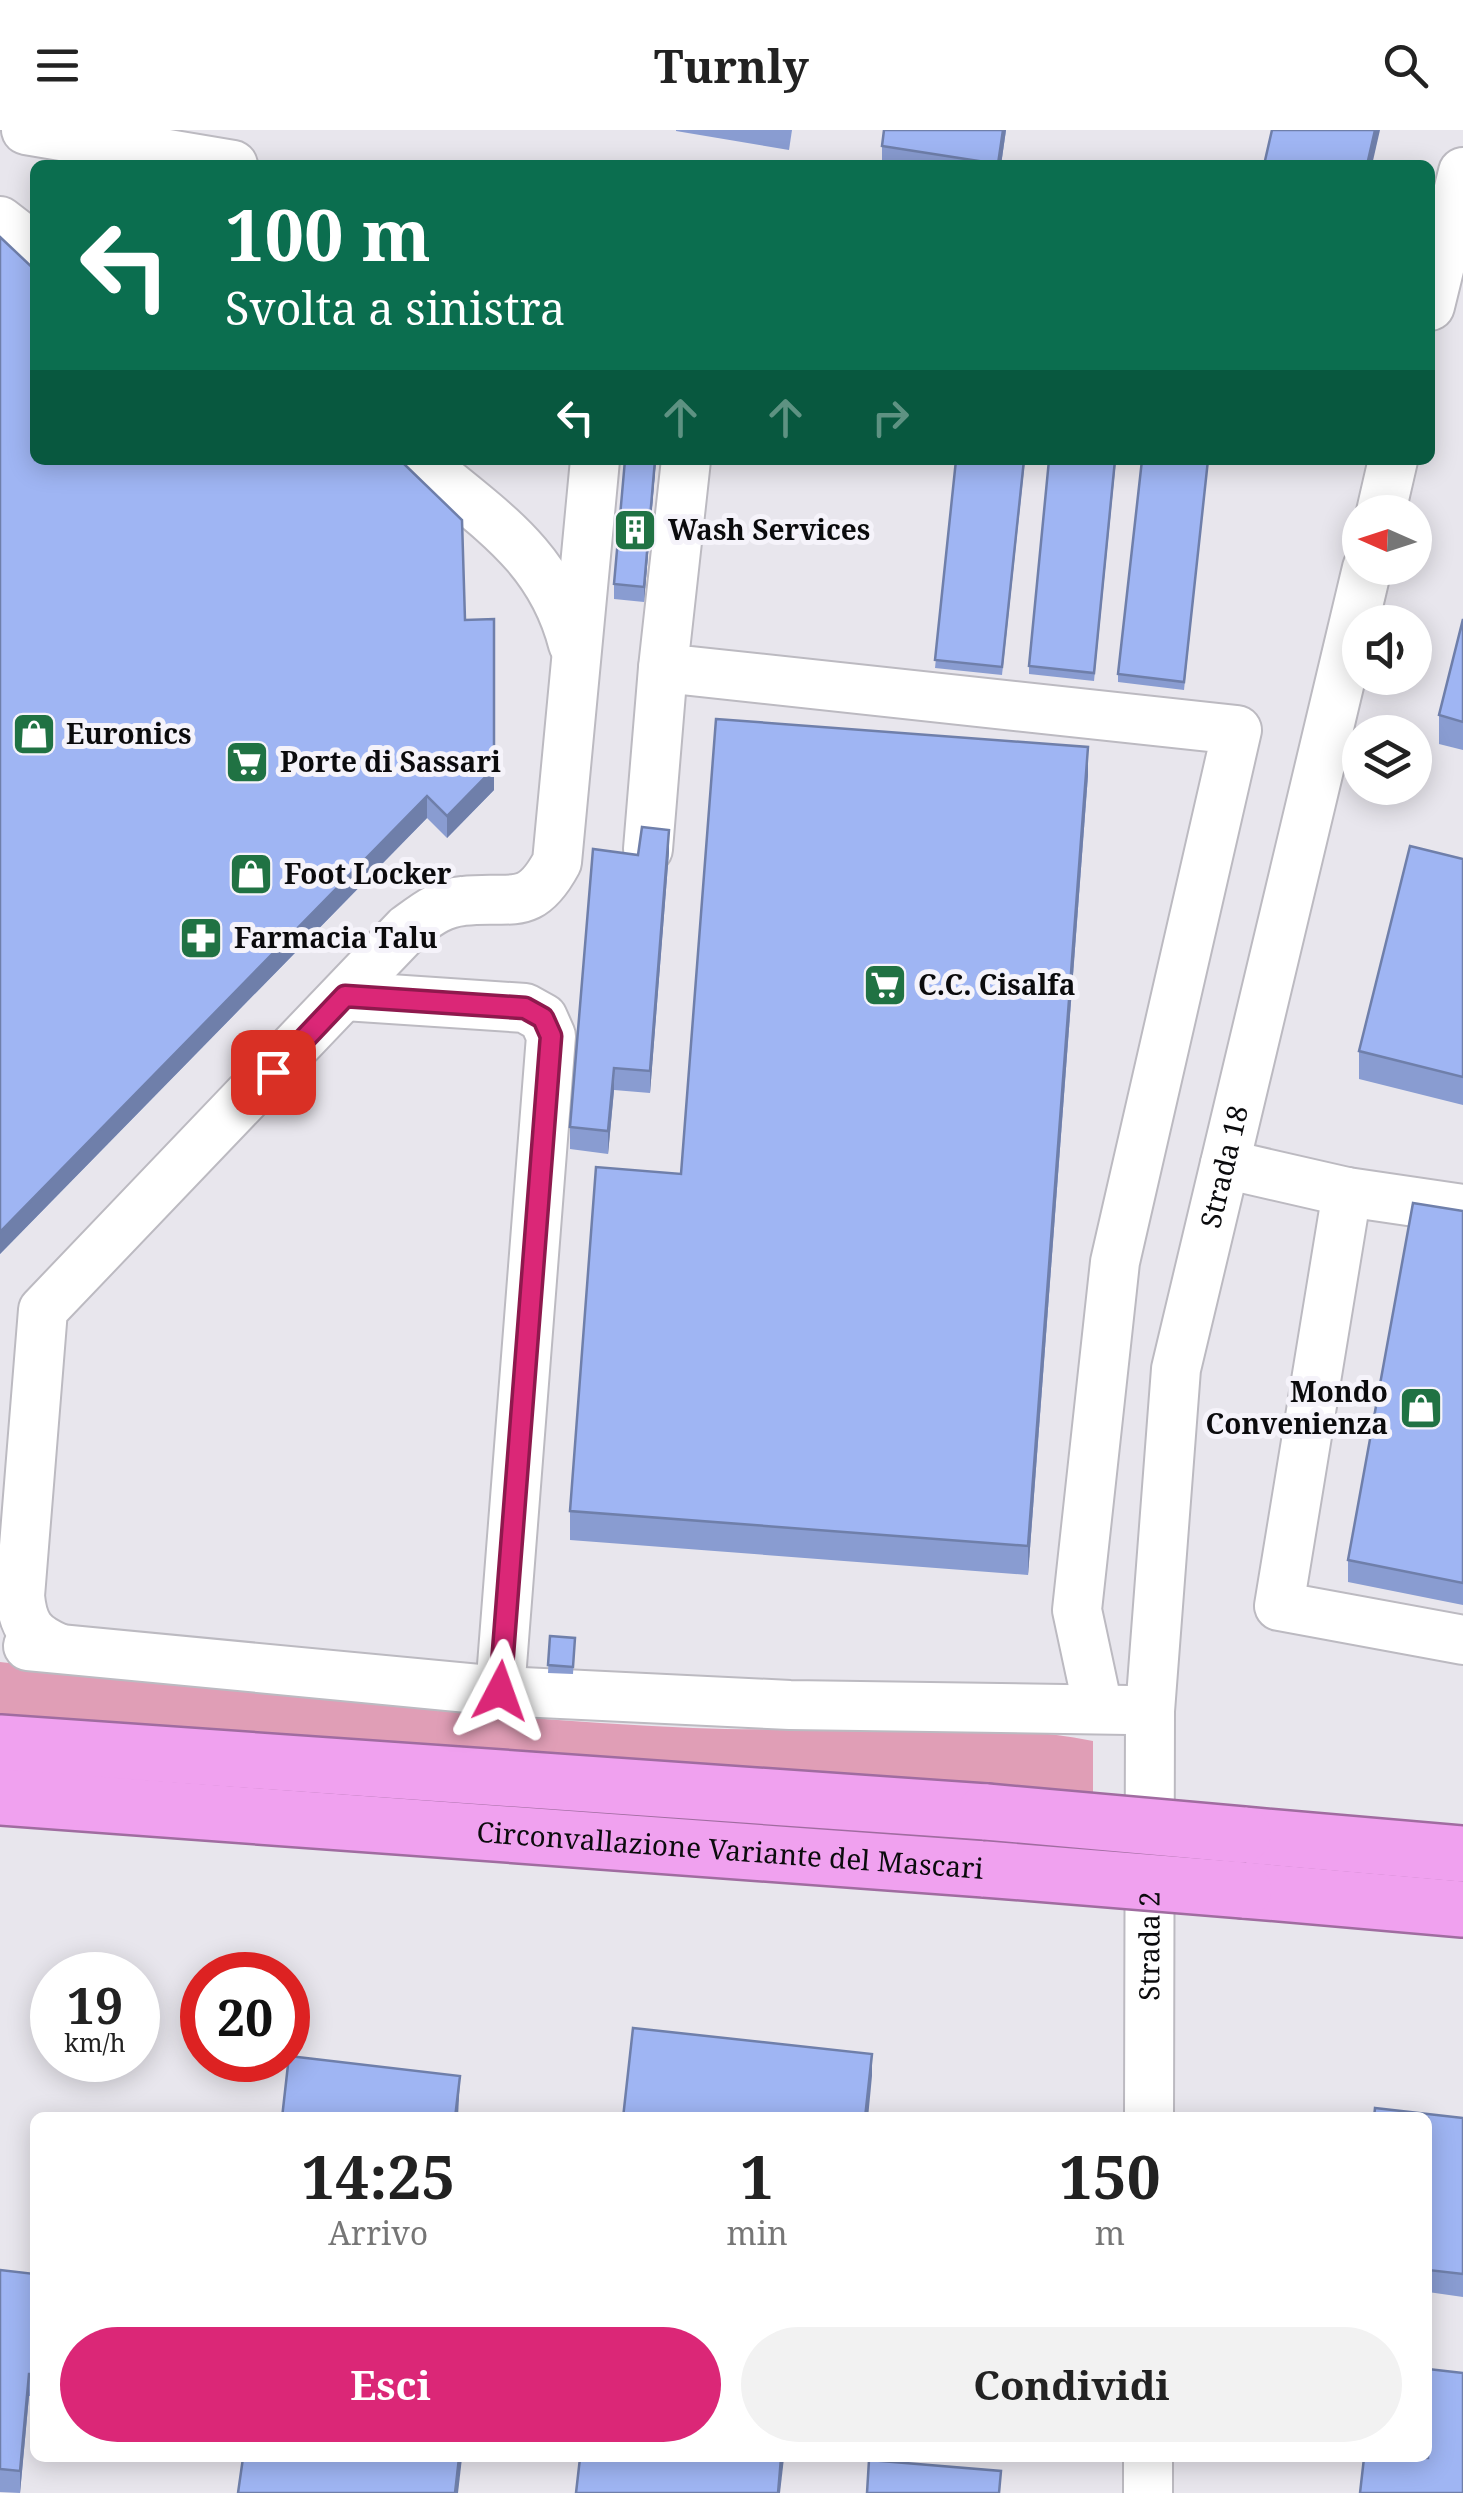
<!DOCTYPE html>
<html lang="it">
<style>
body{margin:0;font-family:"Noto Serif",serif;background:#f2f2f2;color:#222;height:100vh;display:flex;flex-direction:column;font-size:38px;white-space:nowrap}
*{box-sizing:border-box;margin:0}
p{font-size:32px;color:#767676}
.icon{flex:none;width:55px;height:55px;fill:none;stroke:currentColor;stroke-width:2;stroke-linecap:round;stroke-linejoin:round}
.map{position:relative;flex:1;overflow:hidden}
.side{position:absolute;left:30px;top:1982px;width:1402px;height:350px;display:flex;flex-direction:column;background:#fff;border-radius:15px;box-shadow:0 5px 25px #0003}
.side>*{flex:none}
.top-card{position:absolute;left:30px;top:30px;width:1405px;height:305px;border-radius:15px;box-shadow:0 5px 25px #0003;background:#0b6e4f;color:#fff;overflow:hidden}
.needle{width:65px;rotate:273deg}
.fabs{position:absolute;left:1342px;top:365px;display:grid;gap:20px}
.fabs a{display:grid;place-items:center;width:90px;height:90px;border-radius:50%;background:#fff;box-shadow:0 5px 25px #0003;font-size:50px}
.speed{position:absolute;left:30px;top:1822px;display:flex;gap:20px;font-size:50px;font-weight:700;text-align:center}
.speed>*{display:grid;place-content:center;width:130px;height:130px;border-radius:50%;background:#fff;box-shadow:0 5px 25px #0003;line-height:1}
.speed small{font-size:25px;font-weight:400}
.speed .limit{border:15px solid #d22;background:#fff;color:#111}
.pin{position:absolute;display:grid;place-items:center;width:85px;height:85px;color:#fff;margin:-42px;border-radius:20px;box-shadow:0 5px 15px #0006}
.me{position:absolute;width:110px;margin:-55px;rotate:4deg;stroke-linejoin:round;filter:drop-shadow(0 0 8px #0008)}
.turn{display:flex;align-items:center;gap:35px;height:210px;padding:0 30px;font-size:45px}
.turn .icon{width:130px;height:130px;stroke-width:2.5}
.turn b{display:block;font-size:70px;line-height:85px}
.lanes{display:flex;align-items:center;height:95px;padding:0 30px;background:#0003;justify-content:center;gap:50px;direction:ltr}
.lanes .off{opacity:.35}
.eta{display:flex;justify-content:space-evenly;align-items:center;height:170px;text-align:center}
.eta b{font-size:60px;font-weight:700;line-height:70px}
.button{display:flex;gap:20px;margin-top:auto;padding:20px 30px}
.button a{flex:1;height:115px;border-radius:60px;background:#db2777;color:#fff;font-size:40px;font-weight:700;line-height:115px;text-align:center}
.button a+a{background:#f2f2f2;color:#222}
header{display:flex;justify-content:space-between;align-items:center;height:130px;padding:0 30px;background:#fff;font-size:45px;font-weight:700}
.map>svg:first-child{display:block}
</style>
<header><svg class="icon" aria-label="menu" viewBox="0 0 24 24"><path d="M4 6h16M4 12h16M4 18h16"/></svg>Turnly<svg class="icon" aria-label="search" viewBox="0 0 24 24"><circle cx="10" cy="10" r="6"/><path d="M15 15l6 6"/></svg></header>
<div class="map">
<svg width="1463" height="2363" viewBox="0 0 1463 2363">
<rect width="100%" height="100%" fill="#e8e6ed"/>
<path fill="#e09eb6" d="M0,1532C230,1558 461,1588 693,1598C826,1604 962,1586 1093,1611V1663L1057,1665L0,1587Z"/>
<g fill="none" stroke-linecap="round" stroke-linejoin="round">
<g stroke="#bcbac1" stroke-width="52">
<g id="minor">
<polyline points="26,0 233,35"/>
<polyline points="0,91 35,118"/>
<polyline points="1430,176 1463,42"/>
<path d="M419,330C487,388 550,424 573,514"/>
<polyline points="686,330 663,538 1237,600 1115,1132 1077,1480 1098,1578"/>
<polyline points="1381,382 1393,330"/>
<polyline points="648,719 663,538"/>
<polyline points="345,866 525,878 543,888 551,906 500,1561"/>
<polyline points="1225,1034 1347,1062 1463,1079"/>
<polyline points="1347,1062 1279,1476 1463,1510"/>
<polyline points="28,1516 500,1561 790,1575 1129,1580"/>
<path d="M58,1518C31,1506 23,1496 20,1466L43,1180L407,799C425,786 440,773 463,771C512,765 529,784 557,732L595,330"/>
<path id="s1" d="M1149,1988L1150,1581L1176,1239L1367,438"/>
<polyline points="1148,2363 1148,2328"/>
</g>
</g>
<g stroke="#a06ca0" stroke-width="60">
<g id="highway">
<polyline points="0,1613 986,1682"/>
<path id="s2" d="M0,1667L985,1739"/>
<polyline points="1243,1705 1463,1724"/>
<polyline points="1244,1760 1463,1779"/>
</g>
</g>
<use href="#minor" stroke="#fff" stroke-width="48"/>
<use href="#highway" stroke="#f0a1ef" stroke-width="55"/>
<g stroke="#a06ca0" stroke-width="60" stroke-linecap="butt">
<g id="highway-bridge">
<polyline points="986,1682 1243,1705"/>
<polyline points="985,1739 1244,1760"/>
</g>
</g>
<use href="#highway-bridge" stroke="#f0a1ef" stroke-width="55"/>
</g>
<g fill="#899cd1">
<polygon points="676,0 792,0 789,20 676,1"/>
<polygon points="1006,0 1001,35 882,35 882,16"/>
<polygon points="0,107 35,330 465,490 494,660 447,708 427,688 0,1124"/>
<polygon points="656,330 644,472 614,469 614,454"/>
<polygon points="956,330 1025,330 1002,545 935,538"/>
<polygon points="1116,330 1094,551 1029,544 1029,536"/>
<polygon points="1208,330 1184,560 1118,552 1118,544"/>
<polygon points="1463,489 1463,620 1439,614 1439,585"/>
<polygon points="1088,645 1028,1445 570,1410 570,1381 681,1044"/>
<polygon points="669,722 650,963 614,960 608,1024 570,1019 570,997 638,725"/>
<polygon points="1463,729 1463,975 1359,949 1359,921"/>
<polygon points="1463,1081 1463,1475 1348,1452 1348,1430"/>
<polygon points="550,1506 575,1508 573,1544 548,1543"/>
<polygon points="1428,1988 1463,1988 1463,2167 1428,2162"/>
<polygon points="0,2140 35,2144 35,2267 29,2266 20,2363 0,2362"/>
</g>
<g fill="#6f7faa">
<polygon points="1003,0 1006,0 1001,35 998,35"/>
<polygon points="1375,0 1380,0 1372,35 1367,35"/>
<polygon points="655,330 656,330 644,472 644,457"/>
<polygon points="1088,617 1088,645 1028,1445 1028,1416"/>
<polygon points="494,638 494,660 447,708 447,686"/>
<polygon points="427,666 427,688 0,1124 0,1102"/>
<polygon points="669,700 669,722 650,963 650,941"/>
<polygon points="614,938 614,960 608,1024 608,1001"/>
<polygon points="872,1924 872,1946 868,1988 865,1988"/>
<polygon points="460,1946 458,1988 455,1988"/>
<polygon points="29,2244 29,2266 20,2363 20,2341"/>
<polygon points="459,2328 462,2328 458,2363 455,2363"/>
<polygon points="781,2328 784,2328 780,2363 778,2363"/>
</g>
<g fill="#9fb5f3" stroke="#6f7faa" stroke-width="2.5">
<polygon points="884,0 1003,0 998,34 882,16"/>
<polygon points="1272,0 1375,0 1367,35 1264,35"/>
<polygon points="0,107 35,140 35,330 400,330 462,390 465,490 494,489 494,638 447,686 427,666 0,1102"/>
<polygon points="625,330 655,330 644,457 614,454"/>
<polygon points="956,330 1024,330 1002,537 935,530"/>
<polygon points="1049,330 1115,330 1094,543 1029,536"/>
<polygon points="1142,330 1208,330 1184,552 1118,544"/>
<polygon points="1463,489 1463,592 1439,585"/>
<polygon points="716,589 1088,617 1028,1416 570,1381 596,1037 681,1044"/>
<polygon points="642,697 669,700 650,941 614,938 608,1001 570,997 593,719 638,725"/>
<polygon points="1410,716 1463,729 1463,947 1359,921"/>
<polygon points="1413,1073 1463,1081 1463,1453 1348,1430"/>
<polygon points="550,1506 575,1508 573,1537 548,1535"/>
<polygon points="633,1898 872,1924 865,1988 623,1988"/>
<polygon points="289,1926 460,1946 455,1988 282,1988"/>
<polygon points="1375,1978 1463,1988 1463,2144 1428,2140 1428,1988 1374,1988"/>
<polygon points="0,2140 35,2144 35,2244 29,2244 20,2341 0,2339"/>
<polygon points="1428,2239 1463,2243 1463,2363 1360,2363 1364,2328 1428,2328"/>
<polygon points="243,2328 459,2328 455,2363 238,2363"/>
<polygon points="580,2328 781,2328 778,2363 576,2363"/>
<polygon points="869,2330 1001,2341 999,2363 867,2363"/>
</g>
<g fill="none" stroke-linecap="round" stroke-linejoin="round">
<g stroke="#8e194d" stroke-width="25">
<polyline id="route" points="273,942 345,866 525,878 543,888 551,906 500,1561"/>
</g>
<use href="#route" stroke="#db2777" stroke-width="18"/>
</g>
<defs>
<g id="building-square" transform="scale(2.25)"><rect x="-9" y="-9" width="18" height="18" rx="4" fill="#207243" stroke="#f5f3fa"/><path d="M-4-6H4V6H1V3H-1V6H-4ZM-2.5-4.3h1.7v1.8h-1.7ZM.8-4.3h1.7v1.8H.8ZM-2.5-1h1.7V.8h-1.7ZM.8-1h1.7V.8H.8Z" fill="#fff"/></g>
<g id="shop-square" transform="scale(2.25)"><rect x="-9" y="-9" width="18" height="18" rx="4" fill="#207243" stroke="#f5f3fa"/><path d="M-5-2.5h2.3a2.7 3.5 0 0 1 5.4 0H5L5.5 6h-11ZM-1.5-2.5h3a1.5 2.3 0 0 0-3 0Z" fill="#fff"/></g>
<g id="supermarket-square" transform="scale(2.25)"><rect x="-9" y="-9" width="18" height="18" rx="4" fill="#207243" stroke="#f5f3fa"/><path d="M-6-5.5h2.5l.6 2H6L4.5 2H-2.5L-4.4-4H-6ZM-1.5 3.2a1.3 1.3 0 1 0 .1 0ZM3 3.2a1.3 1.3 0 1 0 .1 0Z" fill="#fff"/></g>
<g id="pharmacy-square" transform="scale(2.25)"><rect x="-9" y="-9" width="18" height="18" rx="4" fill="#207243" stroke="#f5f3fa"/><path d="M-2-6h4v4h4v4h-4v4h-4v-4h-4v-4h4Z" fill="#fff"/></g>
</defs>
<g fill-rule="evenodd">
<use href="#building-square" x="635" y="400"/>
<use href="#shop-square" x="34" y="604"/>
<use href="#supermarket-square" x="247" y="632"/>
<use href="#shop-square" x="251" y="744"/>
<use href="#pharmacy-square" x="201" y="808"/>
<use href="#supermarket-square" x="885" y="855"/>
<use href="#shop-square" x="1421" y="1278"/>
</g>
<g text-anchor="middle" stroke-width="10" stroke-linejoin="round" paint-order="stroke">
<g font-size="28" font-weight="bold" fill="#0b0b0d" stroke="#f5f3fa" text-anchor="start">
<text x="668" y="410">Wash Services</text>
<text x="66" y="614">Euronics</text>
<text x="280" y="642">Porte di Sassari</text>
<text x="284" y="754">Foot Locker</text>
<text x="234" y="818">Farmacia Talu</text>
<text x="918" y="865">C.C. Cisalfa</text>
<text x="1388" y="1272" text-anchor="end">Mondo<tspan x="1388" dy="32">Convenienza</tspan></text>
</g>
<g font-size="28" fill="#0b0b0d" stroke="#f5f3fa">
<text dy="10" stroke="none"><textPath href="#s1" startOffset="958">Strada 18</textPath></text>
<text dy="10" stroke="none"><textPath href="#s2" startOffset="732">Circonvallazione Variante del Mascari</textPath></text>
<text dy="10" stroke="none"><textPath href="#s1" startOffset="172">Strada 2</textPath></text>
</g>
</g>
</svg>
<div class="fabs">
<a><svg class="needle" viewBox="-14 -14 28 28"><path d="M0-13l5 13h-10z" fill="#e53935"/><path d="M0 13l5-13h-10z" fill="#767676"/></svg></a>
<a><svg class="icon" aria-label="sound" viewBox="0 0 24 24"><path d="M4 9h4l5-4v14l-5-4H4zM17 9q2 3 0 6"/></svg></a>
<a><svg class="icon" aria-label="layers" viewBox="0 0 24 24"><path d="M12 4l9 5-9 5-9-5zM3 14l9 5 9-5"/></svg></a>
</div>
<div class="speed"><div>19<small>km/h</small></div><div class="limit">20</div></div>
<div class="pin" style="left:273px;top:942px;background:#d93025"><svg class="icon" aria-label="arrive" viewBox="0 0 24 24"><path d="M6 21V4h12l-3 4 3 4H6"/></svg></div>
<svg class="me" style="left:500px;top:1561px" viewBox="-20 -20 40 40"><path d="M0-17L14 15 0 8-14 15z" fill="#db2777" stroke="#fff" stroke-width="4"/></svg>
<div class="top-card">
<div class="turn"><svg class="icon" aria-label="left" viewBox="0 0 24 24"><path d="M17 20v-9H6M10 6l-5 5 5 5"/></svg><div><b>100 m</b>Svolta a sinistra</div></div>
<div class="lanes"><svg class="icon" aria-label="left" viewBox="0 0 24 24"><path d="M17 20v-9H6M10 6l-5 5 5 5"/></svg><svg class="icon off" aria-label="ahead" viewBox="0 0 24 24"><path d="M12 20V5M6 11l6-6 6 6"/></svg><svg class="icon off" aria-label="ahead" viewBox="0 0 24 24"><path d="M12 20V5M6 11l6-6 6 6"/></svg><svg class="icon off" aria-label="right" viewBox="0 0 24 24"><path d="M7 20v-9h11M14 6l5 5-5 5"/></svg></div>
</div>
<section class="side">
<div class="eta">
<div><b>14:25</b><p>Arrivo</p></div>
<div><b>1</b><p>min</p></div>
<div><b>150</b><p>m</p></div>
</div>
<div class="button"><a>Esci</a><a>Condividi</a></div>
</section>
</div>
